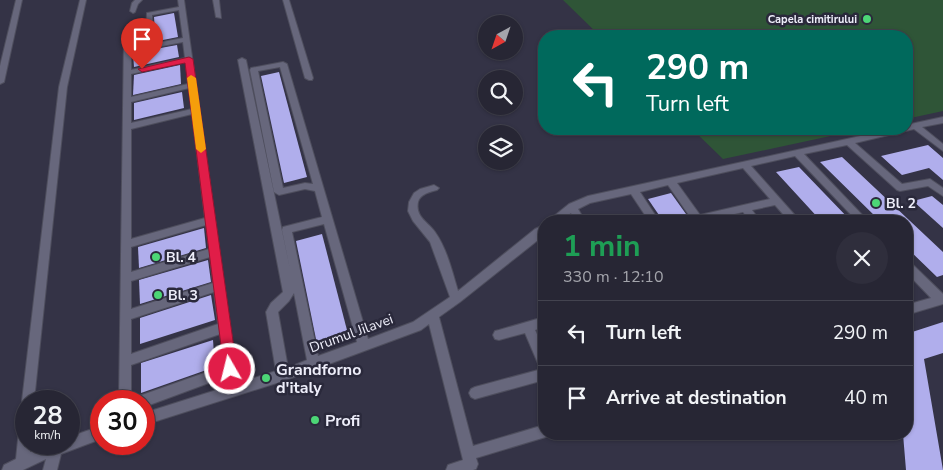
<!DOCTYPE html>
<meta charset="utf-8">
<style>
body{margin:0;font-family:"Nunito Sans",sans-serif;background:#2f2e3c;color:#f1f3f6;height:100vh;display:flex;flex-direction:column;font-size:19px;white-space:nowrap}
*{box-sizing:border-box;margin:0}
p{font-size:16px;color:#a4a5ac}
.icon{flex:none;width:28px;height:28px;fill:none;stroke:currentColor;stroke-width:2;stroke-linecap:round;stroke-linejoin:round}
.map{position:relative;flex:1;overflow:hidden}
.details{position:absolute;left:538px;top:215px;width:375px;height:225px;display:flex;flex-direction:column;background:#272634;border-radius:20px;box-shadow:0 1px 4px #0004,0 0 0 1px #43434f}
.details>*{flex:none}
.guide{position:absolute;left:538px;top:30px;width:375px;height:105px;border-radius:20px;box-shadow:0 1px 4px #0004,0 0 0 1px #43434f;background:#00695c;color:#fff;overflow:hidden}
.needle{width:32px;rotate:220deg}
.controls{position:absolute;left:478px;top:15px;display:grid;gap:10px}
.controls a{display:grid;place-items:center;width:45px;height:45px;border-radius:50%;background:#272634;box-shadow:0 1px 4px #0004,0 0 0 1px #43434f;font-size:25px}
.speed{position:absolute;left:15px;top:390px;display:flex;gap:10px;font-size:25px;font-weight:700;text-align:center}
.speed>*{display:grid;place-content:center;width:65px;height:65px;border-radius:50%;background:#272634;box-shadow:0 1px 4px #0004,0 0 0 1px #43434f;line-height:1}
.speed small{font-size:12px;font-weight:400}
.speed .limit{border:8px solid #d22;background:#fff;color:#111}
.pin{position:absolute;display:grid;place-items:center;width:42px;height:42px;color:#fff;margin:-51px -21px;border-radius:50% 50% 50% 0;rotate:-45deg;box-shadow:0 0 5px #0007}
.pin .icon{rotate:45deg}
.me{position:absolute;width:55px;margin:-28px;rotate:352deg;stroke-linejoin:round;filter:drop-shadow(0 0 4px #0008)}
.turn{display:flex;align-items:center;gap:18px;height:105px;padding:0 25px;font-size:22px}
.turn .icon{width:65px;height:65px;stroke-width:2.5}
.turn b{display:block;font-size:35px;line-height:42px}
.round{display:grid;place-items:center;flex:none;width:52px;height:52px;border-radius:26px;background:#2f2e3c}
.head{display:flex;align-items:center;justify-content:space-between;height:85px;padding:0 25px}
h1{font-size:30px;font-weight:700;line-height:38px;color:#1e9e55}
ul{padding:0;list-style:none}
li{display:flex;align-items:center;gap:15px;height:65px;padding:0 25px;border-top:1px solid #43434f}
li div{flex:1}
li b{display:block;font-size:19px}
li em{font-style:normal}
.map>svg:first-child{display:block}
</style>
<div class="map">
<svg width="943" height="470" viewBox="0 0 943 470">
<rect width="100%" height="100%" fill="#343346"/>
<g fill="#2f5537">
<polygon points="563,0 943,0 943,111 906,119 906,36 600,36"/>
<polygon points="692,129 863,129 723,159"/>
</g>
<g fill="#b0aeec">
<polygon points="174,13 178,37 133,46 132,38 155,33 154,17"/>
<polygon points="177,45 179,57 134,67 133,53"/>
<polygon points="180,65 181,84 133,95 134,75"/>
<polygon points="279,72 307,177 284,183 261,76"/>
<polygon points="182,92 184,108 134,120 134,103"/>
<polygon points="928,145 943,158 943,180 929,168 902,175 881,156"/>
<polygon points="842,157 943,252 943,275 937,277 906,247 906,221 880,221 820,162"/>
<polygon points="799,167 824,193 851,221 821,221 776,172"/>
<polygon points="671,193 691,221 663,221 648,199"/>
<polygon points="932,196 943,205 943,228 913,201"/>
<polygon points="204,228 206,248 139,268 138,247"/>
<polygon points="322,234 348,334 317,344 296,241"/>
<polygon points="208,260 211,282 140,304 139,280"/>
<polygon points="211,295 215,320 140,344 140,318"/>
<polygon points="943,322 943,353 924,359 943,470 906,470 903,434 906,434 906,334"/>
<polygon points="213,340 215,367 141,393 141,363"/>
</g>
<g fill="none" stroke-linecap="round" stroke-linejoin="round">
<g stroke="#4e4e5d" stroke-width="2">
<g id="minor">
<polygon points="16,0 22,0 4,82 0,84 0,66"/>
<polygon points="80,0 86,0 67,87 34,401 26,401 26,406 24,405 22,401 59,87"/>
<polygon points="135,0 142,0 138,4 135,12 133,13 130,11 132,3"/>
<path d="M178,0H184L238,383L276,371L266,312L271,303L283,292L238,60L242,58L246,60L290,269L282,230L283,227L322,217L315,191L305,189L279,195L274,192L250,70L251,68L283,62L287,64L368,339L413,322L450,297L430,242L413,221L408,211L409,202L414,193L420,189L434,185L439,188L437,190C430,192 420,194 418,202C415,217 428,222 435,232C447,249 452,271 458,291L535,229L544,225V246L540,245L538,240L460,302L439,317L473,446L544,425V434H549V436L476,458L478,464L476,469L473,470H446L448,465L463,460L429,324L421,330L283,381L144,425V413L226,387L225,377L144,407V401H136L138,397L142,395L224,366L220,334L131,365V401H119L124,35L146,30L147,13L179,7ZM179,10L183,38L131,48L130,36L153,31L152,15ZM183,42L185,58L131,70V52ZM186,62L188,84L131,97V74ZM280,67L313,184L305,183L283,188L258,71ZM189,88L192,109L131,123V102ZM192,114L205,218L131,239V129ZM324,224L357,342L318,356L292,232ZM206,225L209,249L131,272V247ZM210,257L213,283L131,309V281ZM214,292L218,324L131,354V319ZM294,293L307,360L288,368L278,312L289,301Z"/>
<polygon points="213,0 219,0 221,18 216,17"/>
<polygon points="283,0 289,0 313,78 312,80 309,80 305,78"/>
<path d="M943,117V123L922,127L943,144V151L914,129L855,143L902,184L930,179L943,188V196L928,186L900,191L897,190L847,145L804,154L868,221H857L795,156L751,166L800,221H789L775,205L752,210L760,221H750L743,212L704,221H693L668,185L640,192L659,221H649L631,194L590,203L578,209L585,221H575L571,213L560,221H548L569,204L588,196L892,129H906V125ZM743,168L770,199L700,215L677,183Z"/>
<polygon points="906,261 910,262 943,294 943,304 906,315 906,305 931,298 906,272"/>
<polygon points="544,317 544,327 535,330 544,349 544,380 475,399 471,397 469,393 471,389 475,387 542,369 540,368 525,333 499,340 495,339 493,335 495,331 499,330"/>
<polygon points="26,414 26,444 30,444 30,452 50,444 69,444 69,437 101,426 101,439 61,454 57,470 43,470 46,459 23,470 2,470 4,465 16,459 20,420 21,415"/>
</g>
</g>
<use href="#minor" fill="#67677c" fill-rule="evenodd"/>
</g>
<polygon fill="#e11d48" stroke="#92132f" points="189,57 193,59 237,369 235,374 230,376 226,374 224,369 185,63 142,72 138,69"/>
<polygon fill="#f59e0b" points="191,75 196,78 206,149 201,153 196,149 187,78"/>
<g fill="#4cd676" stroke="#2a293b" stroke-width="2">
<circle cx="867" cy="19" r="5"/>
<circle cx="876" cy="203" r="5"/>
<circle cx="156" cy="257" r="5"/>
<circle cx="158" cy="295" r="5"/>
<circle cx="266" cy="378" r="5"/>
<circle cx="315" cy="420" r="5"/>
</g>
<g text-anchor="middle" stroke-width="5" stroke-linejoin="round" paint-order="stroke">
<g font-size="11" font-weight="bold" fill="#eeeefa" stroke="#2a293b" text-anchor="end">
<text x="857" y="23">Capela cimitirului</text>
</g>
<g font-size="14" font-weight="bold" fill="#eeeefa" stroke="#2a293b" text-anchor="start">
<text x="886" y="208">Bl. 2</text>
<text x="166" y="262">Bl. 4</text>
<text x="168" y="300">Bl. 3</text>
</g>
<g font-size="14" fill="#eeeefa" stroke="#2a293b">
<text transform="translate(351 333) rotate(-20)" y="5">Drumul Jilavei</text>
</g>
<g font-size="16" font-weight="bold" fill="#eeeefa" stroke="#2a293b" text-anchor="start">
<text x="276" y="375">Grandforno<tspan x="276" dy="18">d'italy</tspan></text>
<text x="325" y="426">Profi</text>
</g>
</g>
</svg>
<div class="controls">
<a><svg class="needle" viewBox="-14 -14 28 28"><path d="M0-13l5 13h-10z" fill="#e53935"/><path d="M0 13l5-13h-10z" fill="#a4a5ac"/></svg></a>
<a><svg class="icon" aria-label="search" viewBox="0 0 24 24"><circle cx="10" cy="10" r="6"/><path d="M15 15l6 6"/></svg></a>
<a><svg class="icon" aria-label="layers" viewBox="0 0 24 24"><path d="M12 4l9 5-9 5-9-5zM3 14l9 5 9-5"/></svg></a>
</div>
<div class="speed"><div>28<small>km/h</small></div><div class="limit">30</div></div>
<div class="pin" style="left:142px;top:69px;background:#d93025"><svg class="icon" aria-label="arrive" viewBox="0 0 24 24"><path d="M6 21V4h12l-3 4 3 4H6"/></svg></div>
<svg class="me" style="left:230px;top:369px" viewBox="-20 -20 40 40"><circle r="17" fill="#e11d48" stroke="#fff" stroke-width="3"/><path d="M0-11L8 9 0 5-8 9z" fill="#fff"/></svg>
<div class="guide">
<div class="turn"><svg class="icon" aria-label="left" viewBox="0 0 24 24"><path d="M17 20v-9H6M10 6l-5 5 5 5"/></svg><div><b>290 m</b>Turn left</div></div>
</div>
<section class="details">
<div class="head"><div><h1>1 min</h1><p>330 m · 12:10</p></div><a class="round"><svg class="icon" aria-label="close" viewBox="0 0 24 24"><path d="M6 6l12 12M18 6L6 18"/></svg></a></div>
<ul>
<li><svg class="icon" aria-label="left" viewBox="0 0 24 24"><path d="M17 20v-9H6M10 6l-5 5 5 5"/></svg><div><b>Turn left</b></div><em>290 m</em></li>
<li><svg class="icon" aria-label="arrive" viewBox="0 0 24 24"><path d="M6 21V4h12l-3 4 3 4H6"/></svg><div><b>Arrive at destination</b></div><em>40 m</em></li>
</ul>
</section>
</div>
